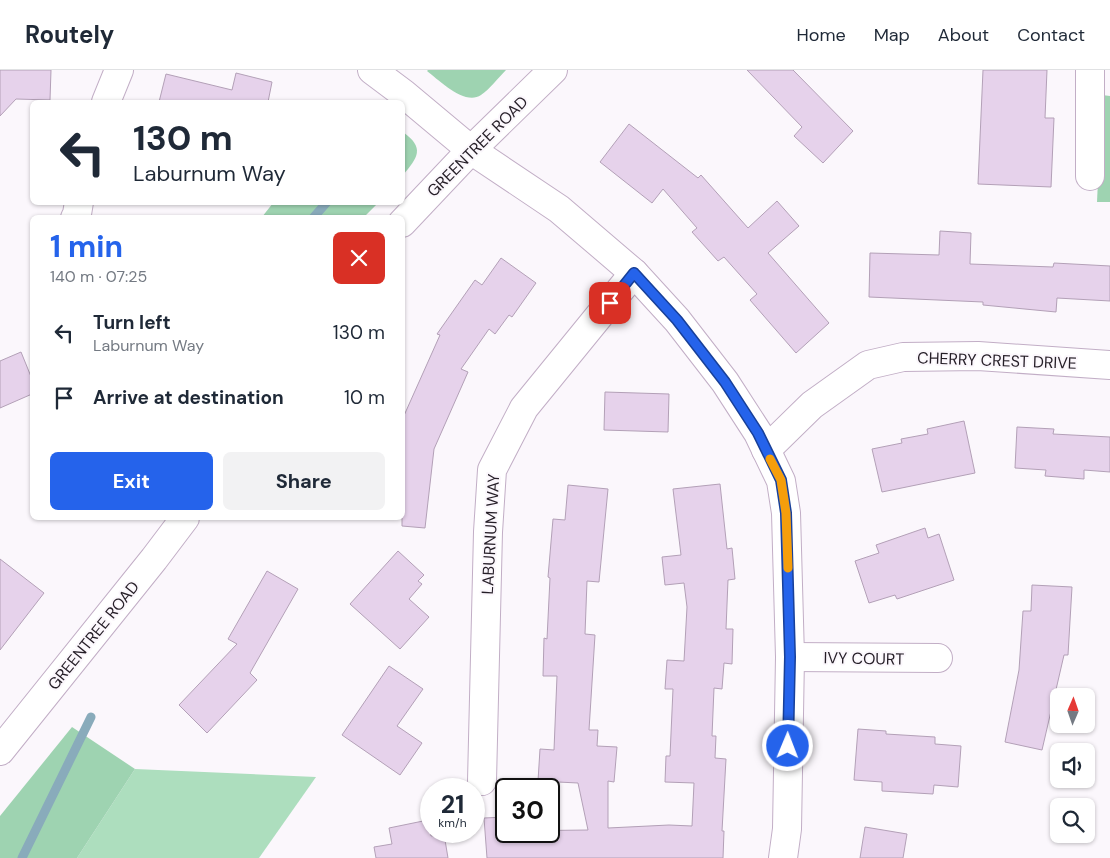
<!DOCTYPE html>
<meta charset="utf-8">
<style>
body{margin:0;font-family:"DM Sans",sans-serif;background:#f2f2f3;color:#1f2937;height:100vh;display:flex;flex-direction:column;font-size:19px;white-space:nowrap}
*{box-sizing:border-box;margin:0}
p{font-size:16px;color:#747a83}
.icon{flex:none;width:28px;height:28px;fill:none;stroke:currentColor;stroke-width:2;stroke-linecap:round;stroke-linejoin:round}
.map{position:relative;flex:1;overflow:hidden}
.panel{position:absolute;left:30px;top:145px;width:375px;height:305px;display:flex;flex-direction:column;background:#fff;border-radius:8px;box-shadow:0 1px 4px #0004}
.panel>*{flex:none}
.hud{position:absolute;left:30px;top:30px;width:375px;height:105px;border-radius:8px;box-shadow:0 1px 4px #0004;background:#fff;color:#1f2937;overflow:hidden}
.needle{width:32px;rotate:2deg}
.fabs{position:absolute;left:1050px;top:618px;display:grid;gap:10px}
.fabs a{display:grid;place-items:center;width:45px;height:45px;border-radius:8px;background:#fff;box-shadow:0 1px 4px #0004;font-size:25px}
.speed{position:absolute;left:420px;top:708px;display:flex;gap:10px;font-size:25px;font-weight:700;text-align:center}
.speed>*{display:grid;place-content:center;width:65px;height:65px;border-radius:50%;background:#fff;box-shadow:0 1px 4px #0004;line-height:1}
.speed small{font-size:12px;font-weight:400}
.speed .limit{border:2px solid #111;border-radius:8px;background:#fff;color:#111}
.pin{position:absolute;display:grid;place-items:center;width:42px;height:42px;color:#fff;margin:-21px;border-radius:10px;box-shadow:0 2px 8px #0006}
.me{position:absolute;width:55px;margin:-28px;rotate:1deg;stroke-linejoin:round;filter:drop-shadow(0 0 4px #0008)}
.turn{display:flex;align-items:center;gap:18px;height:105px;padding:0 20px;font-size:22px}
.turn .icon{width:65px;height:65px;stroke-width:2.5}
.turn b{display:block;font-size:35px;line-height:42px}
.round{display:grid;place-items:center;flex:none;width:52px;height:52px;border-radius:8px;background:#f2f2f3}
.summary{display:flex;align-items:center;justify-content:space-between;height:85px;padding:0 20px}
h1{font-size:30px;font-weight:700;line-height:38px;color:#2563eb}
.primary-button{display:flex;gap:10px;margin-top:auto;padding:10px 20px}
.primary-button a{flex:1;height:58px;border-radius:8px;background:#2563eb;color:#fff;font-size:20px;font-weight:700;line-height:58px;text-align:center}
.primary-button a+a{background:#f2f2f3;color:#1f2937}
ul{padding:0;list-style:none}
li{display:flex;align-items:center;gap:15px;height:65px;padding:0 20px}
li div{flex:1}
li b{display:block;font-size:19px}
li em{font-style:normal}
header{display:flex;align-items:center;gap:30px;box-sizing:border-box;height:70px;padding:0 25px;background:#fff;border-bottom:1px solid #e0e1e3}
header strong{font-size:24px}
nav{display:flex;gap:28px;margin-inline-start:auto;font-size:18px}
.map>svg:first-child{display:block}
</style>
<header>
<strong>Routely</strong>
<nav><a>Home</a><a>Map</a><a>About</a><a>Contact</a></nav>
</header>
<div class="map">
<svg width="1110" height="788" viewBox="0 0 1110 788">
<rect width="100%" height="100%" fill="#fbf7fc"/>
<polygon fill="#addebe" points="135,699 316,707 259,788 77,788"/>
<g fill="#9ed3b1">
<path d="M428,0H506C498,8 490,19 481,25C465,36 440,11 427,1Z"/>
<polygon points="1102,25 1110,26 1110,132 1097,132"/>
<path d="M403,62C425,78 418,87 403,105Z"/>
<polygon points="273,133 273,132 378,133 364,147 262,147"/>
<polygon points="72,657 135,699 77,788 0,788 0,746"/>
</g>
<g fill="none" stroke-linecap="round" stroke-linejoin="round">
<g stroke="#89abbb" stroke-width="9">
<polyline points="313,148 327,132"/>
<polyline points="22,788 91,647"/>
</g>
</g>
<g fill="#e6d2eb" stroke="#b3a0b7">
<polygon points="0,0 51,0 50,30 16,29 0,46"/>
<polygon points="747,0 793,0 853,61 823,93 794,66 802,57"/>
<polygon points="983,0 1047,0 1045,48 1054,48 1051,117 978,114"/>
<polygon points="236,3 272,12 268,32 159,32 166,4 232,20"/>
<polygon points="629,54 698,108 701,105 748,158 777,131 799,156 768,183 829,253 796,283 750,230 757,224 724,187 718,191 692,162 697,158 663,119 652,133 600,92"/>
<polygon points="940,161 971,163 970,194 1053,197 1054,193 1110,196 1110,231 1057,228 1056,242 983,235 983,232 869,227 870,183 939,185"/>
<polygon points="501,188 536,213 512,247 509,245 495,264 489,259 461,299 468,302 434,379 425,458 402,456 402,350 440,265 437,264 475,210 482,215"/>
<polygon points="21,282 32,309 32,324 0,338 0,291"/>
<polygon points="605,322 669,324 668,362 604,360"/>
<polygon points="964,351 975,403 882,422 872,379 902,373 901,369 928,364 927,359"/>
<polygon points="1017,357 1054,359 1053,364 1110,367 1110,402 1084,400 1084,409 1045,406 1046,400 1015,398"/>
<polygon points="720,414 727,479 732,478 735,509 728,510 726,559 733,559 732,594 724,593 722,619 714,618 712,666 716,666 715,688 726,689 722,761 724,761 723,788 487,788 484,748 506,747 506,761 588,760 578,713 538,711 540,679 554,680 557,606 543,606 544,568 547,569 550,508 548,507 553,449 565,450 568,415 608,419 599,512 587,511 585,564 595,565 589,660 598,660 597,676 617,677 614,712 608,711 608,758 669,755 692,756 694,713 665,712 666,686 670,686 673,619 665,619 667,590 684,591 687,537 684,513 665,515 662,487 681,485 673,419"/>
<polygon points="925,458 928,468 939,464 954,510 897,529 895,525 869,533 855,491 879,483 876,475"/>
<polygon points="398,481 424,505 418,511 422,514 409,529 429,547 400,579 350,534"/>
<polygon points="0,489 44,523 0,580"/>
<polygon points="267,501 298,519 250,603 257,610 207,663 179,635 237,574 228,569"/>
<polygon points="1032,515 1072,517 1068,585 1064,585 1042,680 1005,672 1019,600 1023,541 1031,541"/>
<polygon points="389,596 423,619 397,656 422,673 400,705 342,665"/>
<polygon points="858,659 886,661 886,664 935,667 935,674 961,676 958,717 934,715 933,724 882,721 882,712 854,710"/>
<polygon points="428,750 431,766 444,764 448,788 376,788 374,777 392,774 389,758"/>
<polygon points="865,757 907,764 903,788 860,788"/>
</g>
<g fill="none" stroke-linecap="round" stroke-linejoin="round">
<g stroke="#c2aec6" stroke-width="30">
<g id="minor">
<polyline points="372,0 404,24 471,80 559,139 634,203 677,250 725,312 758,363 781,411 786,443 790,587 787,759 783,788"/>
<polyline points="1090,0 1090,106"/>
<polyline points="106,32 119,0"/>
<polyline points="75,148 77,144 79,132"/>
<polyline points="402,153 471,80 553,0"/>
<polyline points="766,380 812,335 868,295 903,287 978,286 1110,295"/>
<polyline points="790,587 938,588"/>
<polyline points="0,681 154,489 185,448"/>
<polyline points="482,711 488,462 492,400 524,338 634,203"/>
</g>
</g>
<use href="#minor" stroke="#fff" stroke-width="28"/>
</g>
<g fill="none" stroke-linecap="round" stroke-linejoin="round">
<g stroke="#184099" stroke-width="12">
<polyline id="route" points="610,233 634,203 677,250 725,312 758,363 781,410 786,443 790,587 788,676"/>
</g>
<use href="#route" stroke="#2563eb" stroke-width="9"/>
<polyline stroke="#f59e0b" stroke-width="9" points="770,389 781,410 786,443 788,498"/>
</g>
<g text-anchor="middle" stroke-width="4" stroke-linejoin="round" paint-order="stroke">
<g font-size="16" fill="#251e27" stroke="#fbf7fc">
<text transform="translate(477 76) rotate(-45)" y="6">GREENTREE ROAD</text>
<text transform="translate(997 290) rotate(2)" y="6">CHERRY CREST DRIVE</text>
<text transform="translate(490 464) rotate(-87)" y="6">LABURNUM WAY</text>
<text transform="translate(93 565) rotate(-51)" y="6">GREENTREE ROAD</text>
<text transform="translate(864 588) rotate(1)" y="6">IVY COURT</text>
</g>
</g>
</svg>
<div class="fabs">
<a><svg class="needle" viewBox="-14 -14 28 28"><path d="M0-13l5 13h-10z" fill="#e53935"/><path d="M0 13l5-13h-10z" fill="#747a83"/></svg></a>
<a><svg class="icon" aria-label="sound" viewBox="0 0 24 24"><path d="M4 9h4l5-4v14l-5-4H4zM17 9q2 3 0 6"/></svg></a>
<a><svg class="icon" aria-label="search" viewBox="0 0 24 24"><circle cx="10" cy="10" r="6"/><path d="M15 15l6 6"/></svg></a>
</div>
<div class="speed"><div>21<small>km/h</small></div><div class="limit">30</div></div>
<div class="pin" style="left:610px;top:233px;background:#d93025"><svg class="icon" aria-label="arrive" viewBox="0 0 24 24"><path d="M6 21V4h12l-3 4 3 4H6"/></svg></div>
<svg class="me" style="left:788px;top:676px" viewBox="-20 -20 40 40"><circle r="17" fill="#2563eb" stroke="#fff" stroke-width="3"/><path d="M0-11L8 9 0 5-8 9z" fill="#fff"/></svg>
<div class="hud">
<div class="turn"><svg class="icon" aria-label="left" viewBox="0 0 24 24"><path d="M17 20v-9H6M10 6l-5 5 5 5"/></svg><div><b>130 m</b>Laburnum Way</div></div>
</div>
<section class="panel">
<div class="summary"><div><h1>1 min</h1><p>140 m · 07:25</p></div><a class="round" style="background:#d93025;color:#fff"><svg class="icon" aria-label="close" viewBox="0 0 24 24"><path d="M6 6l12 12M18 6L6 18"/></svg></a></div>
<ul>
<li><svg class="icon" aria-label="left" viewBox="0 0 24 24"><path d="M17 20v-9H6M10 6l-5 5 5 5"/></svg><div><b>Turn left</b><p>Laburnum Way</p></div><em>130 m</em></li>
<li><svg class="icon" aria-label="arrive" viewBox="0 0 24 24"><path d="M6 21V4h12l-3 4 3 4H6"/></svg><div><b>Arrive at destination</b></div><em>10 m</em></li>
</ul>
<div class="primary-button"><a>Exit</a><a>Share</a></div>
</section>
</div>
